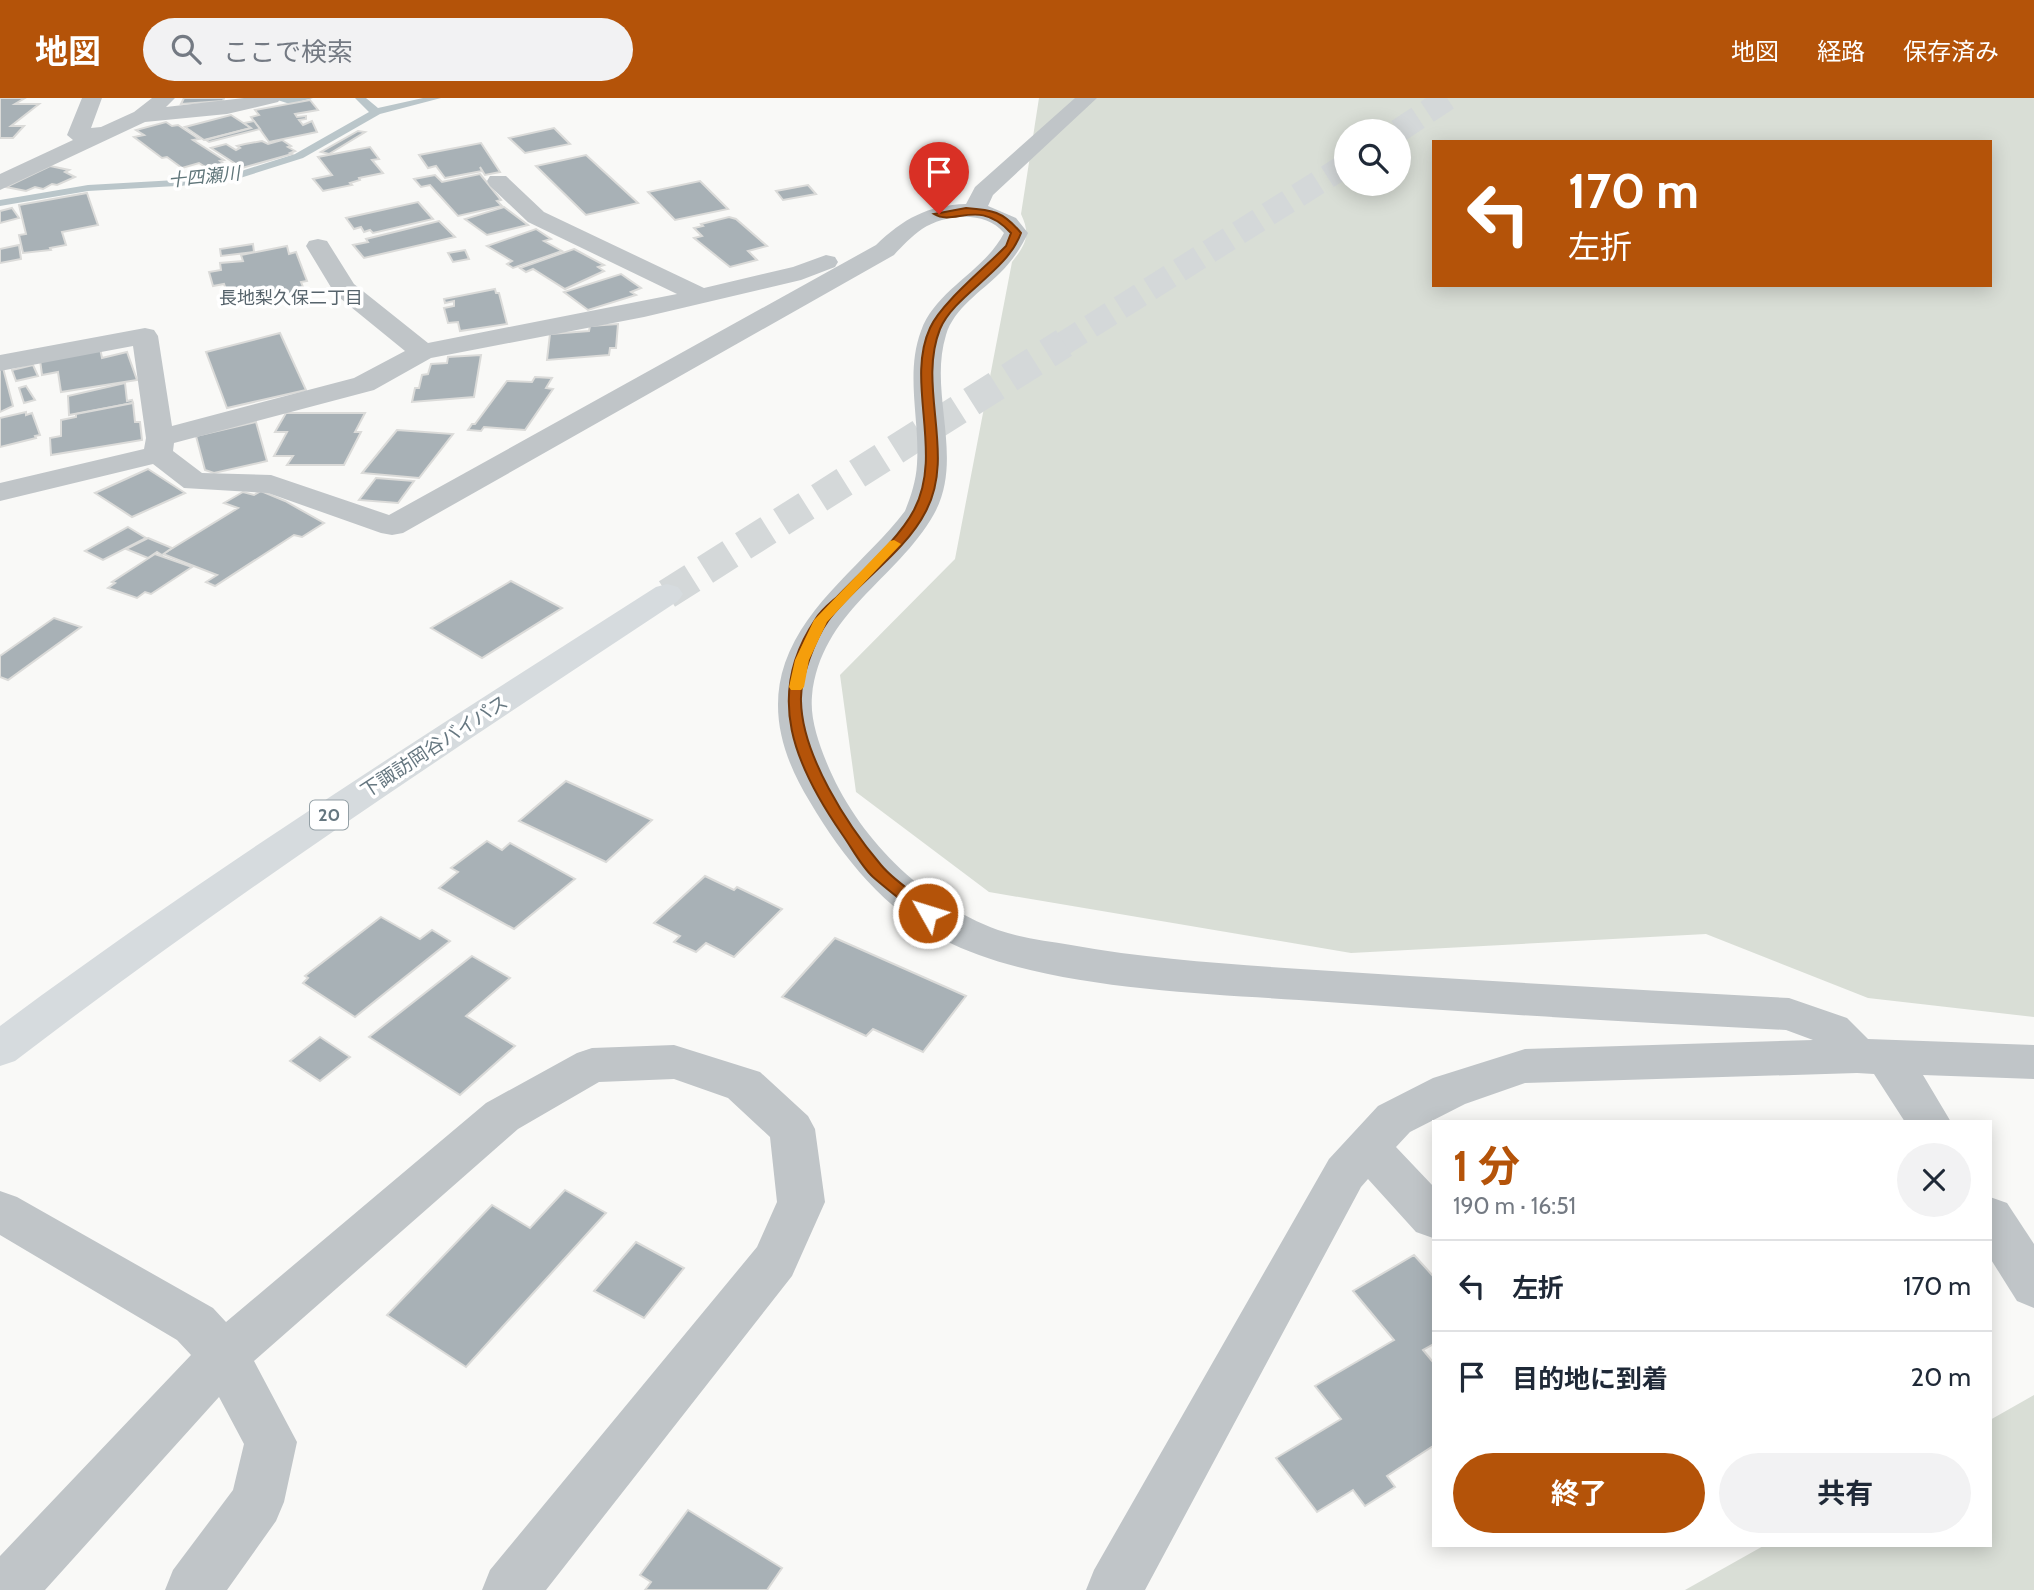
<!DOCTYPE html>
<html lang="ja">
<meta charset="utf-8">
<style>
body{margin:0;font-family:Cabin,"Noto Sans JP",sans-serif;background:#f2f2f3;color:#1f2937;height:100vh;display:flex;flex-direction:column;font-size:26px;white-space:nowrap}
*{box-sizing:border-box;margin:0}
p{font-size:23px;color:#747a83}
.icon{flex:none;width:38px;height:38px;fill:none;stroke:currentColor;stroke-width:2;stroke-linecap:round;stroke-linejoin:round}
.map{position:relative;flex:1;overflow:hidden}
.side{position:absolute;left:1432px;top:1022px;width:560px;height:427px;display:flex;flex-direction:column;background:#fff;border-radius:0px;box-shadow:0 4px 18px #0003}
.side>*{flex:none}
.banner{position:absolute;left:1432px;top:42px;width:560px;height:147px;border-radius:0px;box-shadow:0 4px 18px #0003;background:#b45309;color:#fff;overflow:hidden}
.fabs{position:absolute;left:1334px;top:21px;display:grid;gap:14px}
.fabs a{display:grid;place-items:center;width:77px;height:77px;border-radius:50%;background:#fff;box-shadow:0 4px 18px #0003;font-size:35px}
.pin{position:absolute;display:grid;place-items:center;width:60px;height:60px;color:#fff;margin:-72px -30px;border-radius:50% 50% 50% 0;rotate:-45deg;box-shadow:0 0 7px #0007}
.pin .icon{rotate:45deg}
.me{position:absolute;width:77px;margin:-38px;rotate:309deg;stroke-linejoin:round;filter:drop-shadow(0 0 5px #0008)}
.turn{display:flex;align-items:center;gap:24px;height:147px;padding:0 21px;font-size:32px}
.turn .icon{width:91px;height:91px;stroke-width:2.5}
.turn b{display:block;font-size:49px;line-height:60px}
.round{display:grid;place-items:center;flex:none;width:74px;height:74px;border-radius:37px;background:#f2f2f3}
.overview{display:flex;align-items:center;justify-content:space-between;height:119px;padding:0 21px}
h1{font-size:42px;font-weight:700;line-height:52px;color:#b45309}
.button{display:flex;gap:14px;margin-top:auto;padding:14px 21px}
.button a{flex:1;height:80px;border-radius:42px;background:#b45309;color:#fff;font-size:28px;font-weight:700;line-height:80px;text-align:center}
.button a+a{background:#f2f2f3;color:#1f2937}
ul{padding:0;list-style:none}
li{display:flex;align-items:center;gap:21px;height:91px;padding:0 21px;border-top:2px solid #e0e1e3}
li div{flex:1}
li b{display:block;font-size:26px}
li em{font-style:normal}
header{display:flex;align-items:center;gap:42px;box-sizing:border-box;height:98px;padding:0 35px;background:#b45309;color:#fff}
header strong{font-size:33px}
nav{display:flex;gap:38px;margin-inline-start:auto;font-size:24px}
.search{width:490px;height:63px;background:#f2f2f3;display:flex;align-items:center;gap:18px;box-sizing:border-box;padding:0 24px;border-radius:38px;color:#747a83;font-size:26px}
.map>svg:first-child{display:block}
</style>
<header>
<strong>地図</strong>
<div class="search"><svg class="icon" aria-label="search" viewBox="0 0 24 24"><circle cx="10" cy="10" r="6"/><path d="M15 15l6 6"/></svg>ここで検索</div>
<nav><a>地図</a><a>経路</a><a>保存済み</a></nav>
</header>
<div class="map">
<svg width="2034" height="1492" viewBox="0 0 2034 1492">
<rect width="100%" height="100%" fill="#f9f9f7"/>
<g fill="#d9ded6" fill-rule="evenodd">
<path d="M1039,0H2034V919L1868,900L1706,836L1351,855L989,794L856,694L840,577L955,461L1012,164C1026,146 1031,137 1021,116ZM1346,33H1398V86H1346ZM1433,44H1990V187H1433Z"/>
<polygon points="2034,1297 2034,1492 1685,1492 1765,1447 1990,1447 1990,1322"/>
</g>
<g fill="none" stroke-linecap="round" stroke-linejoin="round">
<g fill="#bac6ca" fill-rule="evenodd">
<polygon points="271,0 313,0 290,6"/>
<polygon points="355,0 366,0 378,10 423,0 441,0 380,16 303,60 237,81 194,87 88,93 0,108 0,102 88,87 194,81 235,75 295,56 369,14"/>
</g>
</g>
<g fill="#a8b1b6" stroke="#dbdbd9" stroke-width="2">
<polygon points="0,0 25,0 15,6 39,6 11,28 24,28 13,40 0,40"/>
<polygon points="184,0 224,0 223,3 181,6"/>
<polygon points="310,2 318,12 295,16 297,19 306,18 306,21 299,22 303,27 312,23 317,34 269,44 251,19 259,17 255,12"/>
<polygon points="231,17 251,30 204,42 185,29"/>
<polygon points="254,23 260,31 209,44 206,42 251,30 244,25"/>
<polygon points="166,24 172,28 178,27 199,41 193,42 224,62 220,63 224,66 207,70 199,65 182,70 167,59 162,60 134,39 144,37 136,32"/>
<polygon points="554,30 570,46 525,55 509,40"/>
<polygon points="358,33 365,34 329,56 321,54"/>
<polygon points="282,42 291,48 288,49 295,53 290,55 292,56 242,70 211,50 226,46 236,52 240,50 237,48 245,46 262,43 268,46"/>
<polygon points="481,45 500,74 485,77 480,69 482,73 445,80 436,68 428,70 419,57"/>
<polygon points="370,49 379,61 372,62 383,75 359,80 360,82 350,85 352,87 323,93 313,81 332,77 318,59"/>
<polygon points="586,57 638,105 586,117 536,68"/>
<polygon points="50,68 69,72 65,74 75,79 57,87 52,86 43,91 35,89 26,93 6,89"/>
<polygon points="480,76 501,102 497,103 502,108 458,118 430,87 421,89 414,81 435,77 442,84"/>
<polygon points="700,83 728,111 675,122 648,94"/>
<polygon points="808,87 816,96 783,102 776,93"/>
<polygon points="87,95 98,127 62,134 66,147 50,150 51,152 23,155 19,137 26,136 19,107"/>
<polygon points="418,104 433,121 373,135 370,132 364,134 361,129 354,131 346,120"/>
<polygon points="504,109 528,127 487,137 465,121"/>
<polygon points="12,110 19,120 0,125 0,113"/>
<polygon points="729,119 736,121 767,148 748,153 757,162 730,169 694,140 702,138 694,130 703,128 701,126"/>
<polygon points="439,123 455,139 364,160 353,147 368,144 366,141"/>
<polygon points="536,131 551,141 544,143 562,153 513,170 507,166 512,163 487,148"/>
<polygon points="253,146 254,154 221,158 220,151"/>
<polygon points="19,147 21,161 0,165 0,151"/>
<polygon points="287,148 289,156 296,154 307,183 301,184 303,189 298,190 299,194 234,205 234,202 230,203 224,186 213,188 209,174 221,172 220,165 243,163 241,157"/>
<polygon points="574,151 604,167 598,169 604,173 565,191 533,171 526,174 520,170"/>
<polygon points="465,152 469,161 453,164 448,155"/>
<polygon points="621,176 641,190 631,194 636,197 588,212 564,194"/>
<polygon points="495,191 496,195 499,195 507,226 460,233 458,224 448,225 444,210 454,208 454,203 445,205 444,201"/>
<polygon points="618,226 616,250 610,250 609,257 547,262 550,236 589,233 590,228"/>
<polygon points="280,235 306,292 227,310 206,254"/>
<polygon points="100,250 102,260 127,254 137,282 61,294 58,274 42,277 40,262"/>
<polygon points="481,257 474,299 412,304 415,290 419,290 422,277 428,276 431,266 447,265 448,259"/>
<polygon points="33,267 38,278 16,283 12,272"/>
<polygon points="3,270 13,308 0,314 0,271"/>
<polygon points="535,279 552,280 546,290 553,291 525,332 484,329 481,333 468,332 472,326 475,326 507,283 532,284"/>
<polygon points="125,285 127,303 132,302 133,305 69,317 68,298"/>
<polygon points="26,288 35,302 24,305 19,290"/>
<polygon points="133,305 135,324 140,324 142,342 51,357 50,340 61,338 61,322 76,319 76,316"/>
<polygon points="26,314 26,317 32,315 40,337 35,338 36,340 0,349 0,320"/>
<polygon points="286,315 365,315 355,334 361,334 344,367 287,367 293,358 274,358 287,334 275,334"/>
<polygon points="256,324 267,363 214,375 205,372 196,338"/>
<polygon points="397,332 453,336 419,380 362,375"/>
<polygon points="148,371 185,395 132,419 95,395"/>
<polygon points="376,380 414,383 398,405 359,402"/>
<polygon points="261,393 285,403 324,425 302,439 294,437 215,488 206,484 217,477 163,456 238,410 224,405 243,394 254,397"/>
<polygon points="128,429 146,440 103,462 85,453"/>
<polygon points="148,440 172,450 162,457 157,454 148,460 126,451"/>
<polygon points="155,456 192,469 151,496 145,494 137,500 108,490 115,485 112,484"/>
<polygon points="511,483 562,510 482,560 431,530"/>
<polygon points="54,520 81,529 8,582 0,579 0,558"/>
<polygon points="566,683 652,722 606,764 519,723"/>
<polygon points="487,743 502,752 510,745 575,781 514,831 439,790 458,774 451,770"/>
<polygon points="705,778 734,792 737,789 782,811 734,859 706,845 696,854 674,844 680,838 654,825"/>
<polygon points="381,819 420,841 432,832 450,843 355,919 303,885 308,880 305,878"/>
<polygon points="835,840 966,898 923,954 873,931 866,938 782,899"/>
<polygon points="472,858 510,880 466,918 515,948 460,997 369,939"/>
<polygon points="320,939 350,959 320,983 290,963"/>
<polygon points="565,1092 606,1115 466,1269 387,1217 492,1107 530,1130"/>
<polygon points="636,1144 684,1170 644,1220 594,1193"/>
<polygon points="1414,1157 1433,1178 1433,1248 1432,1247 1423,1252 1433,1264 1433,1348 1387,1378 1395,1389 1365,1408 1353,1392 1317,1414 1276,1360 1341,1321 1315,1288 1394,1242 1353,1193"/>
<polygon points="688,1412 782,1470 767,1492 645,1492 651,1484 640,1477"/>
</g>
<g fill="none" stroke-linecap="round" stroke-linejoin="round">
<g stroke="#d4d8d9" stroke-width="24" stroke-dasharray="24 11" stroke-linecap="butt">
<polyline points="1398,33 1448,0"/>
<polyline points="1061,247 1346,67"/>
</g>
<polyline stroke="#d4d8d9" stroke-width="30" stroke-dasharray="30 15" stroke-linecap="butt" points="667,496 1064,245"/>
<g fill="#c0c5c8" fill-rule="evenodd">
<polygon points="82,0 102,0 91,30 101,29 134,14 152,0 175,0 166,9 244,0 281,0 278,4 227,16 145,24 0,92 0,76 73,42 67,37"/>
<path d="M1075,0H1097L993,97L988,108L1016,120L1028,135C1021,150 1012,163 1000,175C981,194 954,210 946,237C928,295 965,360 934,416C896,483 821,513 812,598C810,620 818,643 826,663C856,738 922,804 998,832C1021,840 1047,843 1071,847C1142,860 1214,865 1285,870C1453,881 1621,891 1789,900L1847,920L1868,941L2034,947V981L1923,977L1951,1024H1905L1874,976L1857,975L1525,985L1465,1006L1410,1034L1396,1049L1433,1088V1140L1416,1134L1368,1081L1361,1089L1145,1492H1086L1094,1472L1329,1061L1378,1008L1433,980L1525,951L1813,942L1786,932C1624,924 1462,914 1299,902C1194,895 1038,890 944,842C885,812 843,760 810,704C784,662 768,614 785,565C807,503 866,464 905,413C911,398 916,383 917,366C920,322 905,276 921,233C936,191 984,174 1004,135C985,112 945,116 922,131C912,138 902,148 894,157L403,435L392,437L381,435L268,395L184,390L153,366L0,403V385L144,351L146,340L133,248L0,273V257L145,230L154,232L158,238L172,328L354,280L405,253L335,196L306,148L309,143L318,141L327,143L354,186L428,245L677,196L528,124L490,88L487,83L490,78H506L544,114L704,190L793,169L826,157L835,159L838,164L835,169L801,182L644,219L431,260L374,292L174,345L173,353L202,375L271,377L389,417L876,147C903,121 928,107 966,106L975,89Z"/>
<polygon points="674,947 760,974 808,1018 815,1031 825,1104 792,1178 546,1492 482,1492 490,1472 757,1149 777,1104 770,1039 728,1000 674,981 599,984 518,1031 254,1263 297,1344 284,1404 276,1423 227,1492 165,1492 173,1472 233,1392 244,1346 219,1299 45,1492 0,1492 0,1458 191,1257 177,1242 0,1137 0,1093 17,1099 213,1210 226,1224 486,1005 577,955 592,950"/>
<polygon points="1990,1099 2007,1105 2034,1146 2034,1210 2017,1203 1990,1160"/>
</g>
<path fill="#d6dbde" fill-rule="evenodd" d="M667,486L678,489L683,496L678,503C454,651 229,799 15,963L0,968V928C211,771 434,631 656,489Z"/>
</g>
<path fill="#b45309" stroke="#753606" stroke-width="2" d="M966,110C992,112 1003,113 1021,135C1007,174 954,197 940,231C917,289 956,356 926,413C905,455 854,487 828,523C815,541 800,581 801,603C802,657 847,727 881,767C895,784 917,797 934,810L937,815L934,819H923C906,806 889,793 873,779C861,768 852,750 842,736C795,668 764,598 815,522C820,513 829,506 837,499C860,475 899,441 914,412C944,355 905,284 930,230C941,205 986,169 1006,148L1011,135C978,99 955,129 934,116Z"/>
<polygon fill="#f59e0b" points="894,442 901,446 899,448 827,524 809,562 804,589 801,592 791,592 789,589 795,562 814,522 890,443"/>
<g text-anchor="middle" stroke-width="7" stroke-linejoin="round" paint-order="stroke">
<g font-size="18" font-style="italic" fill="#60767a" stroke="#fff">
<text transform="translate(204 79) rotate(-6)" y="6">十四瀬川</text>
</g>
<g font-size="18" fill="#57646c" stroke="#fff">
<text x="291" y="206">長地梨久保二丁目</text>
</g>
<rect fill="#fff" stroke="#94a0a6" stroke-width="2" x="310" y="702.5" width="38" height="29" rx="5"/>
<g font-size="18" font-weight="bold" fill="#667780">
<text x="329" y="723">20</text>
</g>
<g font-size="19" fill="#667780" stroke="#fff">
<text transform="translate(434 648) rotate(-33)" y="7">下諏訪岡谷バイパス</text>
</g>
</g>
</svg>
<div class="fabs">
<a><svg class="icon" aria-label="search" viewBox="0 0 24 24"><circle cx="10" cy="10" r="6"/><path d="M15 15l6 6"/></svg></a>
</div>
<div class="pin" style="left:939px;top:116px;background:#d93025"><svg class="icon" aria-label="arrive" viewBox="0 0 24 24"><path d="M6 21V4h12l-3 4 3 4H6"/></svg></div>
<svg class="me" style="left:928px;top:815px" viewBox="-20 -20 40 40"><circle r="17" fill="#b45309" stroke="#fff" stroke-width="3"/><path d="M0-11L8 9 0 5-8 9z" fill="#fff"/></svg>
<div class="banner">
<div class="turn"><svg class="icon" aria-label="left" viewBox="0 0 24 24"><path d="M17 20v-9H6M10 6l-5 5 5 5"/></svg><div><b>170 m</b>左折</div></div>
</div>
<section class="side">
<div class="overview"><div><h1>1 分</h1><p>190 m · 16:51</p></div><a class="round"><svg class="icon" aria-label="close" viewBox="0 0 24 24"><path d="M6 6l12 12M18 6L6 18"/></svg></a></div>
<ul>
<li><svg class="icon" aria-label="left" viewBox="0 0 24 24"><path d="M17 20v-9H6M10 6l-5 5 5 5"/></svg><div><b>左折</b></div><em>170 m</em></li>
<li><svg class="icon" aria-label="arrive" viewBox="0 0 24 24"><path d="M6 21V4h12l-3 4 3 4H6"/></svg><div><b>目的地に到着</b></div><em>20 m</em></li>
</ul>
<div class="button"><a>終了</a><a>共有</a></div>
</section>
</div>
